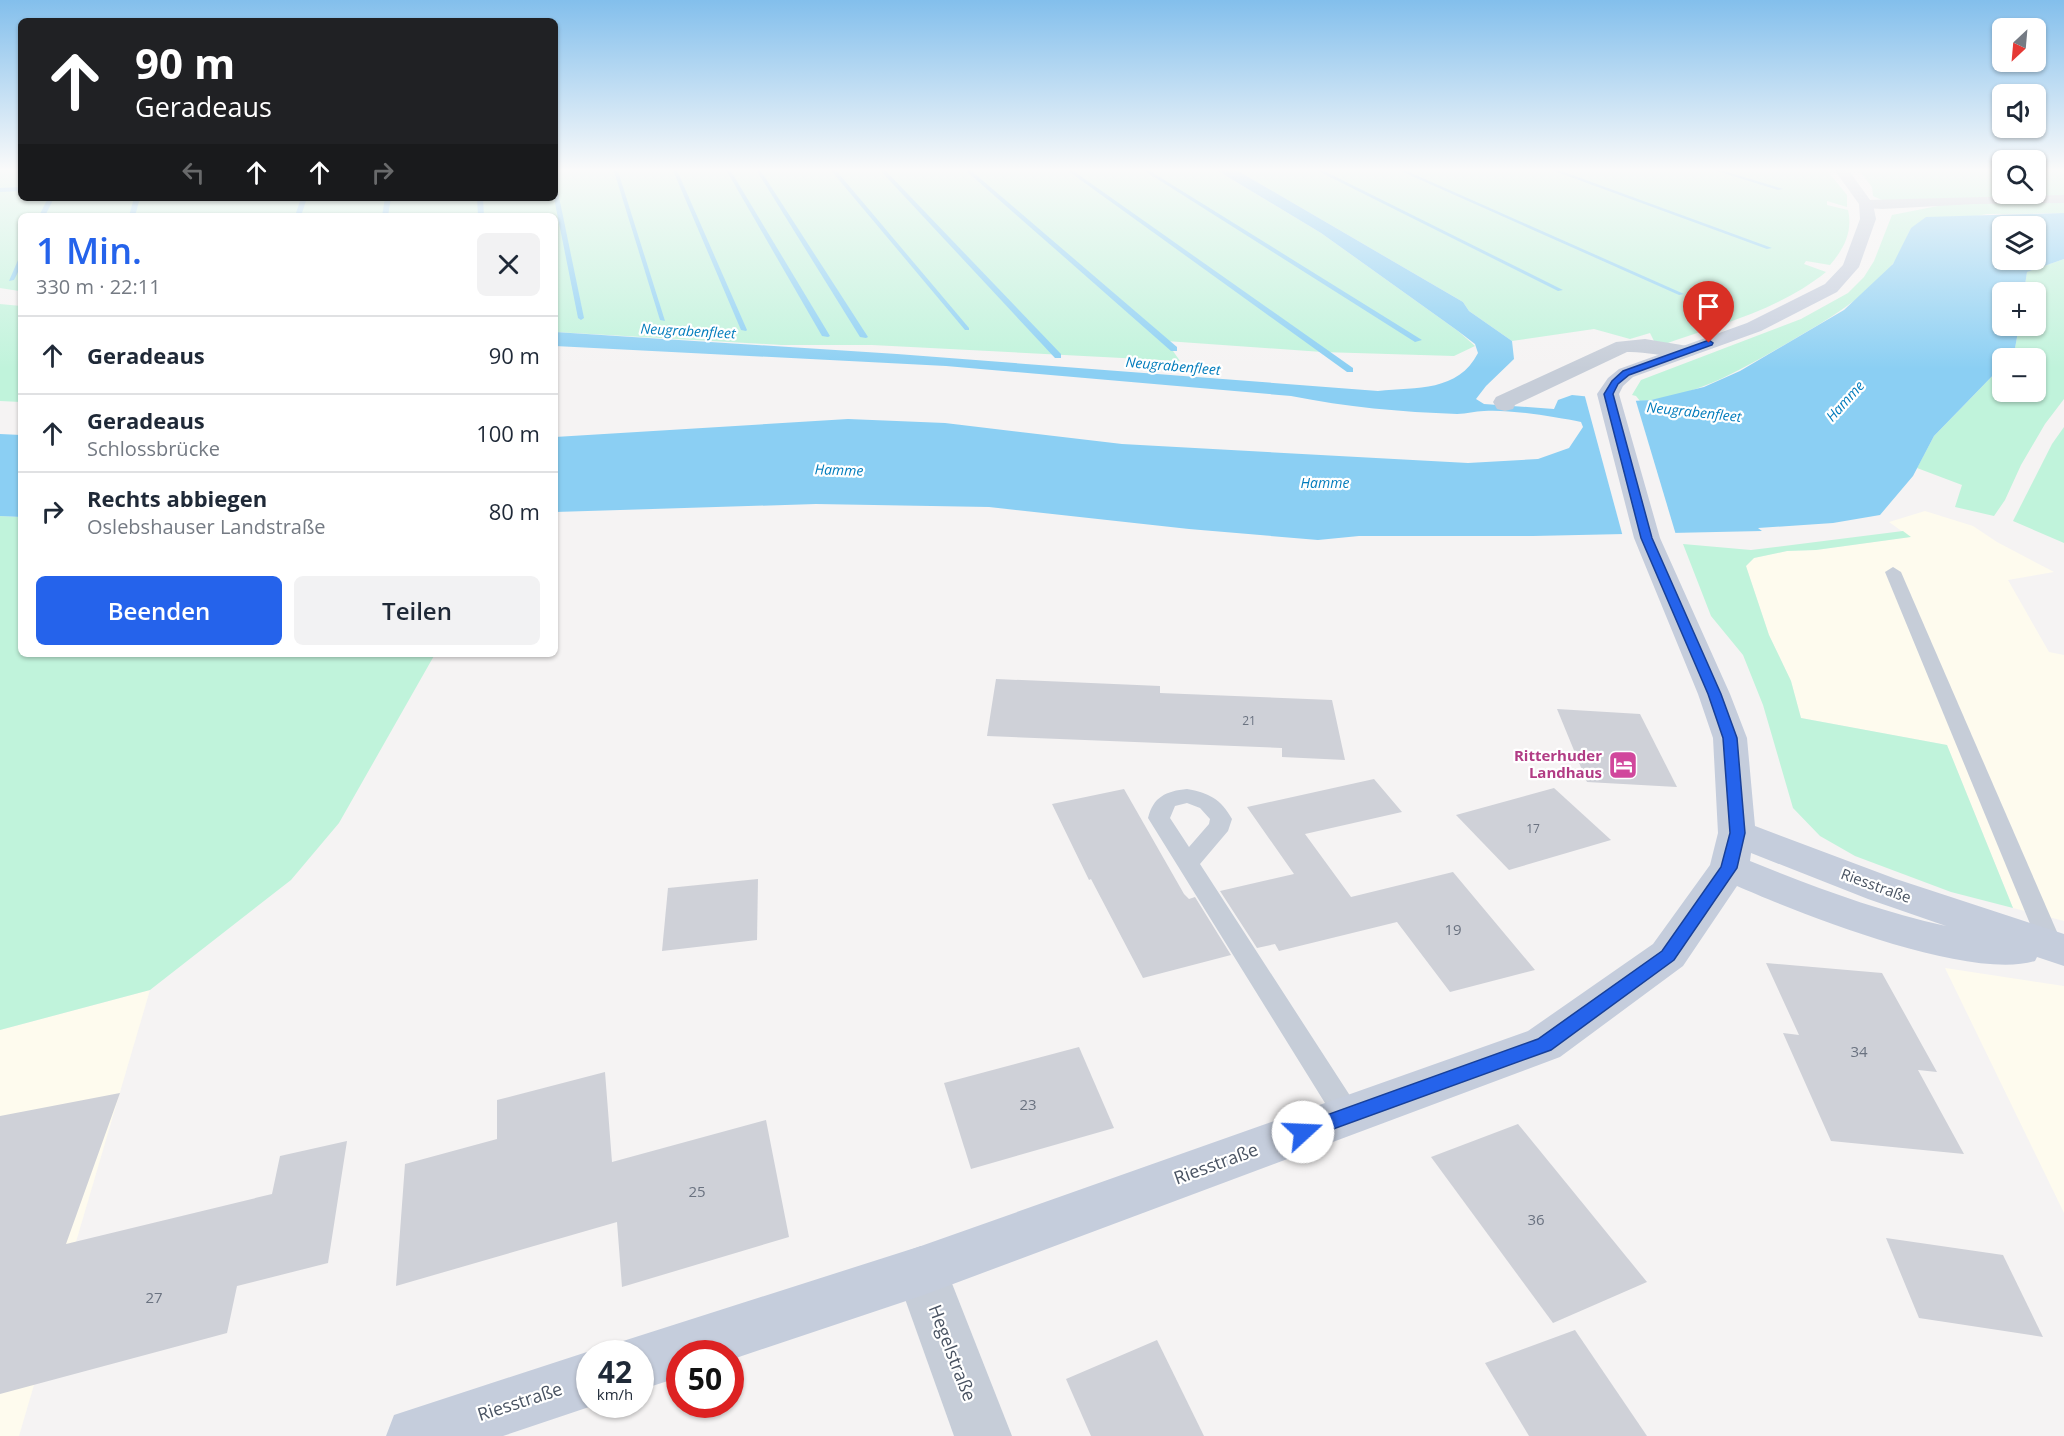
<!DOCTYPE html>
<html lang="de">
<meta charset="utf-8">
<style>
body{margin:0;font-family:"Open Sans",sans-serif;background:#f2f2f3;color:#1f2937;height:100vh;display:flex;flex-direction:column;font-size:22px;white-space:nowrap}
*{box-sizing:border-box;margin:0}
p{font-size:20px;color:#747a83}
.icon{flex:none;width:33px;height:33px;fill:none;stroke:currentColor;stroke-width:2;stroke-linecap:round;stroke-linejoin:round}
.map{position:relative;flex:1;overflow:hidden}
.details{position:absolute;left:18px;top:213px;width:540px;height:444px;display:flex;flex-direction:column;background:#fff;border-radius:9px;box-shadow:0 2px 4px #0004}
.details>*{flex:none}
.guide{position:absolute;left:18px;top:18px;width:540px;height:183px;border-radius:9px;box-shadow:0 2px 4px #0004;background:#202124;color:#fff;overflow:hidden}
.needle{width:39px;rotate:206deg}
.buttons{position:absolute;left:1992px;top:18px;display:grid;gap:12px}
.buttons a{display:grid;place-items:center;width:54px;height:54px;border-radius:9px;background:#fff;box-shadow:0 2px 4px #0004;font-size:30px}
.speed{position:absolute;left:576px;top:1340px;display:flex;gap:12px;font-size:30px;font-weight:700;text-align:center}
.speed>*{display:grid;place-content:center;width:78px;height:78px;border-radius:50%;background:#fff;box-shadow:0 2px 4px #0004;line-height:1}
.speed small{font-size:15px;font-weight:400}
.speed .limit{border:9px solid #d22;background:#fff;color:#111}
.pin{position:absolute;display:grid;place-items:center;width:51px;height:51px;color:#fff;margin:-62px -26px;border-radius:50% 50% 50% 0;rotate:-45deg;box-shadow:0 0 6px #0007}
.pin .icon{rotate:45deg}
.me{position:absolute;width:66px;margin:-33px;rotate:70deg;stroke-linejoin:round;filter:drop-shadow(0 0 4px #0008)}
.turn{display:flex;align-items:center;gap:21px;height:126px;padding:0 18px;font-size:27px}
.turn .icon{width:78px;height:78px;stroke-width:2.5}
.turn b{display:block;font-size:42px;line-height:51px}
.lanes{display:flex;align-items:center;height:57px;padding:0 18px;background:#0003;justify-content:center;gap:30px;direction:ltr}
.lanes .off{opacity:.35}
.round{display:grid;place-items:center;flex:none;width:63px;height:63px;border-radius:9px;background:#f2f2f3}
.headline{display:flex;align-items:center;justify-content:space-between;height:102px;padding:0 18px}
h1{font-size:36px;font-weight:600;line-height:45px;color:#2563eb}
.button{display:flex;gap:12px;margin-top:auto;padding:12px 18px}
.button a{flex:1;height:69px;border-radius:9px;background:#2563eb;color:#fff;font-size:24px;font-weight:600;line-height:69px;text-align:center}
.button a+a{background:#f2f2f3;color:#1f2937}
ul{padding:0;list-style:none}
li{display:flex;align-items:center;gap:18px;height:78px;padding:0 18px;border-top:2px solid #e0e1e3}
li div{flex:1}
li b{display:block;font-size:22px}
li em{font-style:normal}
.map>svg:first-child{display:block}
</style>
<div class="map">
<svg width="2064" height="1436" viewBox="0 0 2064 1436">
<rect width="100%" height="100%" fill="#f5f3f3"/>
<g fill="#fefbee">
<polygon points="1925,511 1973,526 1997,542 2054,572 2008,580 2049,652 2064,655 2064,921 2013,908 1947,745 1801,718 1791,681 1769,635 1746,566 1754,558 1787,551 1816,550 1910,537 1889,522"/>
<polygon points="1945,968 2064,986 2064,1213"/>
<polygon points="150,990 19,1436 0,1436 0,1030"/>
</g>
<g fill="#c0f3db">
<polygon points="0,168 21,168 21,198 555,198 555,168 1213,168 1321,233 1458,331 1475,346 1454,356 1322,352 1166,341 1180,361 872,345 782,345 555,332 555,216 21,216 21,291 19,291 0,288"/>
<path d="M1233,168H1825L1847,195V207L1827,201V205L1848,210C1853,231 1844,249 1830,265L1806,261L1804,264L1826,272C1779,310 1719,325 1662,345L1654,341L1650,333L1630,339L1594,329L1512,341L1469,311L1463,302Z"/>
<polygon points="1857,168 2002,168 2002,194 2036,194 2036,168 2064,168 2064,198 1882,200 1873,196 1872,187"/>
<path d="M2064,200V213L1987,214L1911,228C1905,240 1900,255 1892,265C1865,298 1827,320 1791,341C1744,368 1695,398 1640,401L1636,396L1632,395L1641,380L1801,319L1848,293L1864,277L1874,261L1892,215L1953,203Z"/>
<polygon points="2064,259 2064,399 2045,424 2021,465 2005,500 1994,516 1955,507 1962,485 1917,468 1934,436 2002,366 2002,392 2036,392 2036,358 2010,358 2014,354 2019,326 2036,326 2036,292 2024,292 2027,272"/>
<polygon points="0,304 21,306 21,402 0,401"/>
<polygon points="2064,427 2064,543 2013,521 2052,444"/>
<polygon points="0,516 21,517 21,654 435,654 339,823 291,880 150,990 0,1030"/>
<polygon points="1903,531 1911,537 1816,550 1787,551 1754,558 1746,566 1769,635 1791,681 1801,718 1947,745 2013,908 1951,892 1855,856 1820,836 1793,808 1763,705 1743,655 1711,616 1683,544 1751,550"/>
</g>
<g fill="#8bcff3" fill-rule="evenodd">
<path d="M1213,168H1233L1463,302L1469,311L1512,341L1514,359L1486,386L1476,399L1484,404L1554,409L1558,400L1572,395L1632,401L1651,400L1704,387L1740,371L1844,310L1893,264L1911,228L1926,217L2064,213V259L2027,272L2024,292H2002V326H2019L2014,354L2010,358H2002V366L1934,436L1913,476L1880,515L1833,523L1758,528L1762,531L1533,536H1359L1318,540L1189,529L989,507L816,504L555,512V437L848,419L945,423L1122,444L1468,463L1538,459L1569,448L1583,427L1581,422C1556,417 1509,409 1484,411C1475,411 1467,414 1457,414C1401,412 1346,407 1291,396L946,366L555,346V332L897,354L1378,391C1417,387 1458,392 1478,353L1475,344L1458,331L1321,233ZM2002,226H2036V260H2002Z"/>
<polygon points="0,434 21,435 21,517 0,516"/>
</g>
<polygon fill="#f5f3f3" points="1584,393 1635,398 1676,535 1623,537"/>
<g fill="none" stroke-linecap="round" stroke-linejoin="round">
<g fill="#8bcff3" fill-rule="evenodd">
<polygon points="613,168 617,168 665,321 660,320"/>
<polygon points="672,168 676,168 747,330 746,331 741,330"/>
<polygon points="725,168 729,168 830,336 828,337 822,336"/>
<polygon points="755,168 759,168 868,337 866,338 860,337"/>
<polygon points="829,168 834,168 969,328 969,330 965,330"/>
<polygon points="878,168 883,168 1061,354 1061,358 1055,358"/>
<polygon points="963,168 968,168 1177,347 1177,351 1171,351"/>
<polygon points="1064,168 1069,168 1353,368 1353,372 1347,372"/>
<polygon points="1140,168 1145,168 1422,340 1415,342"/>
<polygon points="1312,168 1318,168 1563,290 1558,291"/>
<polygon points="1394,168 1400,168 1684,294 1679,295"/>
<polygon points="1546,168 1553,168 1772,248 1767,249"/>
<polygon points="1707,168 1714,168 1783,189 1778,190"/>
<polygon points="21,187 21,191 0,192 0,188"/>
<polygon points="555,190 558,192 584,318 581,320 578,318 554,198"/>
<polygon points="48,198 54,198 45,216 39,216"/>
<polygon points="134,198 140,198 135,216 129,216"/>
<polygon points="301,198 307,198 301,216 295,216"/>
<polygon points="385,198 391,198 388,216 382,216"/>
<polygon points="477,198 483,198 484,216 478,216"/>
<polygon points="21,258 21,266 14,280 9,281 18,260"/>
</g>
</g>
<g fill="#cfd1d8">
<polygon points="996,679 1160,686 1160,693 1332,700 1345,760 1282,757 1282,748 987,736"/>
<polygon points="1557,709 1640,714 1677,787 1587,782"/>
<polygon points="1374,779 1402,812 1305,834 1351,897 1453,872 1535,970 1450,992 1397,922 1279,951 1275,944 1257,948 1220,891 1294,874 1247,807"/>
<polygon points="1554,788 1611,840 1509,870 1456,815"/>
<polygon points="1124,789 1184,894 1189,899 1195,897 1231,955 1143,978 1091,879 1089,880 1052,804"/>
<polygon points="758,879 757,940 662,951 668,888"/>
<polygon points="1766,963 1882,973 1937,1072 1918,1070 1964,1154 1831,1141 1783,1033 1799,1035"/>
<polygon points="1079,1047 1114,1128 971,1169 944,1083"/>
<polygon points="605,1072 612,1162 766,1120 789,1237 622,1287 617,1222 396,1286 405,1164 497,1139 497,1100"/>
<polygon points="120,1093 66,1244 272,1194 280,1156 347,1141 328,1263 237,1286 227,1333 0,1394 0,1116"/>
<polygon points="1518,1124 1647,1282 1553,1323 1431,1157"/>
<polygon points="1886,1238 2003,1255 2043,1337 1919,1318"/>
<polygon points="1575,1330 1647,1436 1529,1436 1485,1363"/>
<polygon points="1157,1340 1204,1436 1091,1436 1066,1379"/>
</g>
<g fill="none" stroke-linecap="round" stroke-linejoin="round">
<g fill="#c6cdd8" fill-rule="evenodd">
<polygon points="1893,567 1901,572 2064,948 2061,954 2052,957 2043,954 2040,948 1885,572"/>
<path d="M1187,789C1209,793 1221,799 1232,819L1228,831L1200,864L1358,1108L1362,1116L1358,1124L1348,1128L1338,1124L1148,818C1153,797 1166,791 1187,789ZM1187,803L1200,808L1210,819L1209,824L1189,847L1170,818L1175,806Z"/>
</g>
<g fill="#c6cdd8" fill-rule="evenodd">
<polygon points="2064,195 2064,203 1975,204 1882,209 1866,208 1859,204 1866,200"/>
<path d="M1645,339L1694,347L1697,351L1694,355C1675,360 1648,351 1627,352L1515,405L1513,409L1505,411L1497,409L1493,402L1496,397L1616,342Z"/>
<polygon points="921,1246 940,1253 1012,1436 954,1436 895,1271 902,1253"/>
</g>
<g fill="#c5cddc" fill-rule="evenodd">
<path d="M1833,168H1847L1873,204L1876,219L1859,267L1837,292L1761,331L1633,377L1623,386L1619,394L1660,538L1730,694L1747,738L1755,826L1896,879L2064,934V966L2037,957L2035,961C1969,981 1801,914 1737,886L1683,966L1560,1057L921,1296L730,1360V1353H680V1377L640,1390V1353H616L620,1342L921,1246L1528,1031L1653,944L1710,865L1718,833L1713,738L1698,694L1634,538L1597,394L1608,378L1619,369L1747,323L1825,284L1843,265L1860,219L1859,204ZM1751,853L1868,899L1946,926C1878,911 1814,887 1750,861Z"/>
<polygon points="590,1351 595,1353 590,1353 590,1404 598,1404 503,1436 386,1436 394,1415"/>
</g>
</g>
<linearGradient id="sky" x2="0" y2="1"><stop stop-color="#83bfec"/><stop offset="0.46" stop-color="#fafafa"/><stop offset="1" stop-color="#fafafa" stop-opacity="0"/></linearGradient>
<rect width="2064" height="369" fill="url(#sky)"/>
<polygon fill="#2563eb" stroke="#184099" stroke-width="1.5" points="1709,340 1713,343 1712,345 1629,375 1618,384 1613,394 1652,538 1721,694 1737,738 1745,833 1737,868 1674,960 1551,1050 1303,1140 1296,1138 1293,1132 1296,1126 1538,1039 1662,951 1721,867 1730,833 1723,738 1708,694 1641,538 1604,394 1612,381 1623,371"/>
<defs>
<g id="hotel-square" transform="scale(1.5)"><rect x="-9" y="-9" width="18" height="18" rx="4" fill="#d1479c" stroke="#fff"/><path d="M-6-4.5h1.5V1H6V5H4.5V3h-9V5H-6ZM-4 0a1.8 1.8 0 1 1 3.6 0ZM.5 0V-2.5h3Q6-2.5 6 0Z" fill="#fff"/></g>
</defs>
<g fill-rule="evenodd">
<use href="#hotel-square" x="1623" y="765"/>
</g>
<g text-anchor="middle" stroke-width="4.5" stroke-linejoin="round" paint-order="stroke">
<g font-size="12" fill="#6a7280">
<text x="1249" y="725">21</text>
<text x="1533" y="833">17</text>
</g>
<g font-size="14" font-style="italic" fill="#027cbc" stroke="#fff">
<text transform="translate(688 331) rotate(3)" y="5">Neugrabenfleet</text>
<text transform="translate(1173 366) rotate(5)" y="5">Neugrabenfleet</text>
<text transform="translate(1845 401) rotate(-48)" y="5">Hamme</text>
<text transform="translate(1694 412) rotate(6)" y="5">Neugrabenfleet</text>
<text transform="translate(839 470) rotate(2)" y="5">Hamme</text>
<text x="1325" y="488">Hamme</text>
</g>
<g font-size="15" font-weight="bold" fill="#b23c85" stroke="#fff" text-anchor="end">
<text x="1602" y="761">Ritterhuder<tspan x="1602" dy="17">Landhaus</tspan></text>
</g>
<g font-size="15" fill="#495362" stroke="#fff">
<text transform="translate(1876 886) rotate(20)" y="5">Riesstraße</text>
</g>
<g font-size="15" fill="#6a7280">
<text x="1453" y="935">19</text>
<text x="1859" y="1057">34</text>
<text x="1028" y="1110">23</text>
<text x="697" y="1197">25</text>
<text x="1536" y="1225">36</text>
<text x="154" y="1303">27</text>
</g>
<g font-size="18" fill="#495362" stroke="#fff">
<text transform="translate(1216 1164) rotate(-20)" y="6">Riesstraße</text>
<text transform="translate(952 1353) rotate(69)" y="6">Hegelstraße</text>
<text transform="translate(520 1402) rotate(-18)" y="6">Riesstraße</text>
</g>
</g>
</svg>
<div class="buttons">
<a><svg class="needle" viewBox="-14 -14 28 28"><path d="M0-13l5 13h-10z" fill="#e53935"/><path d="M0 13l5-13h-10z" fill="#747a83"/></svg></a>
<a><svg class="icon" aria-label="sound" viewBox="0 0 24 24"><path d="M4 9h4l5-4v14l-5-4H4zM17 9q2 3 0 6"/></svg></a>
<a><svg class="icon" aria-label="search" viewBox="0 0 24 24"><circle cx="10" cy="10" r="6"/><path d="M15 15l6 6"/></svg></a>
<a><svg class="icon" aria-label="layers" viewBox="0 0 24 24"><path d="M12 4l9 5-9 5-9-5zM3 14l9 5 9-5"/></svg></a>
<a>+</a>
<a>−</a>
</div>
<div class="speed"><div>42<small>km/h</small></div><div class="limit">50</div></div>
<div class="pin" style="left:1709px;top:343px;background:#d93025"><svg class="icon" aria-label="arrive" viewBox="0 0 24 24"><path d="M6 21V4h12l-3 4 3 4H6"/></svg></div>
<svg class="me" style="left:1303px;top:1132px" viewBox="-20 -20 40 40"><circle r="19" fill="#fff"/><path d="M0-13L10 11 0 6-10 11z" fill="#2563eb"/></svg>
<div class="guide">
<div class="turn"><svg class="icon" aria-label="ahead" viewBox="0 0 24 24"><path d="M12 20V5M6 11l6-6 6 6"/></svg><div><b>90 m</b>Geradeaus</div></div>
<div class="lanes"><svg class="icon off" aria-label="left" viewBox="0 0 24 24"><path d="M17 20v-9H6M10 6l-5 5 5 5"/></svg><svg class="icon" aria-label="ahead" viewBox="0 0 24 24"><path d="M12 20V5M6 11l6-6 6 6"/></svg><svg class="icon" aria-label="ahead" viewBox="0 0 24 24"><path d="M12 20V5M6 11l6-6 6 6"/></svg><svg class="icon off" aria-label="right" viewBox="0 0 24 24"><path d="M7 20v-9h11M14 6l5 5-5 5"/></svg></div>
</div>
<section class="details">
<div class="headline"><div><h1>1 Min.</h1><p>330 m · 22:11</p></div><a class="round"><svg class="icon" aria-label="close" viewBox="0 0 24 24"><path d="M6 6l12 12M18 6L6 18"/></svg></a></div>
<ul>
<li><svg class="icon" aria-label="ahead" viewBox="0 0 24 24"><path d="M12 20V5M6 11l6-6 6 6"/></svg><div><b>Geradeaus</b></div><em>90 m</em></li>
<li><svg class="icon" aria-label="ahead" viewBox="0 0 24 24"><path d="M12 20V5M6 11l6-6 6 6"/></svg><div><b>Geradeaus</b><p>Schlossbrücke</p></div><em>100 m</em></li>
<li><svg class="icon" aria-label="right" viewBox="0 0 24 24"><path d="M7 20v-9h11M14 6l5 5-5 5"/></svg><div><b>Rechts abbiegen</b><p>Oslebshauser Landstraße</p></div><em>80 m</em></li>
</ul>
<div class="button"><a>Beenden</a><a>Teilen</a></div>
</section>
</div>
